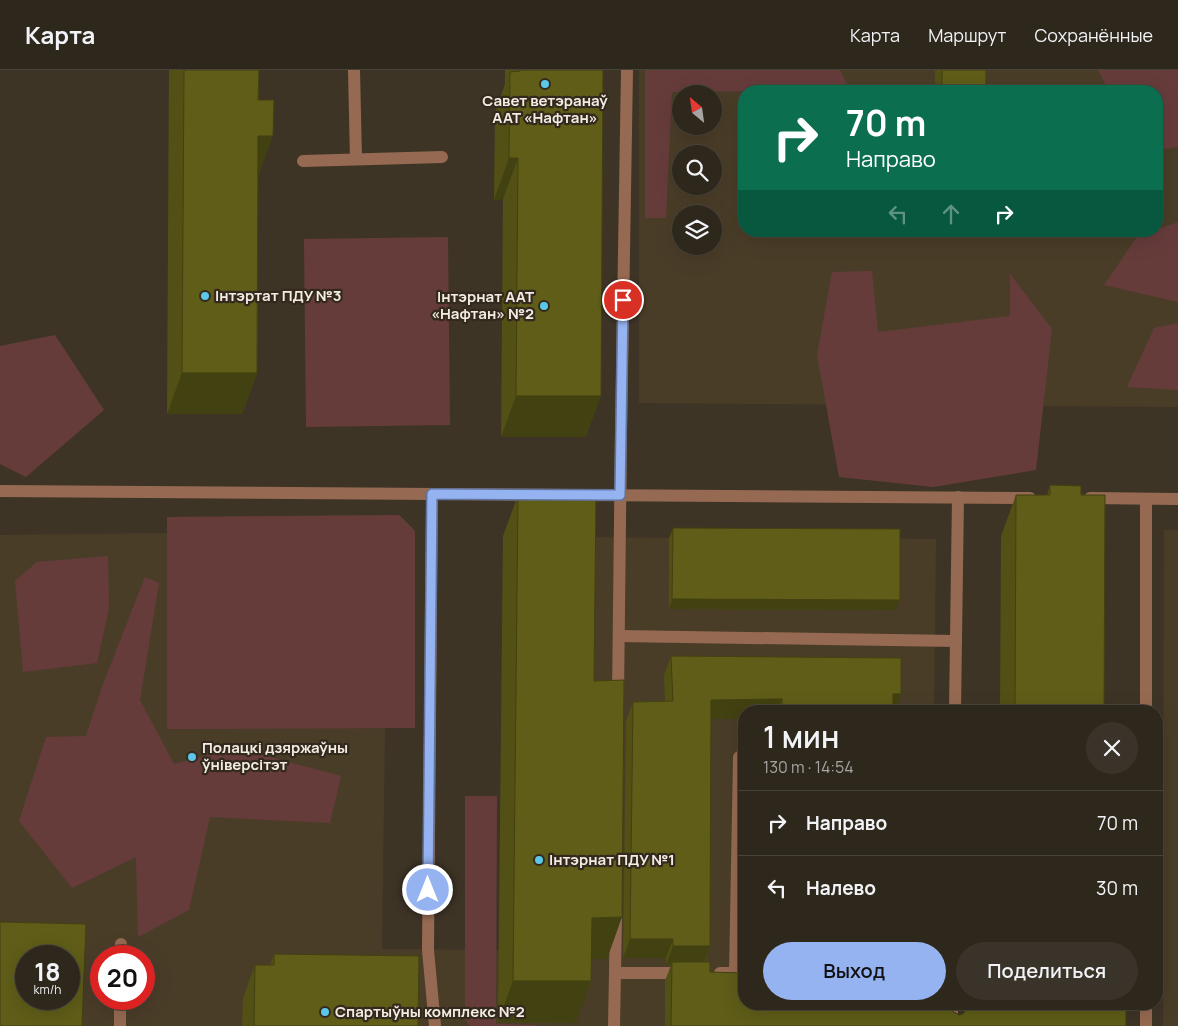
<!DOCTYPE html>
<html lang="ru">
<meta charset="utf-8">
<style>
body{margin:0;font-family:Manrope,sans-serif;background:#3a3329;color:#f1f3f6;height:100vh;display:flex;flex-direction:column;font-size:19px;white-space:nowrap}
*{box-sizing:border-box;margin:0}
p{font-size:16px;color:#a7a5a3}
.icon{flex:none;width:28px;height:28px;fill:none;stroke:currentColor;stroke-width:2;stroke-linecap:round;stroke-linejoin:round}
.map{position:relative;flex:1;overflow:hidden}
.side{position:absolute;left:738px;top:635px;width:425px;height:305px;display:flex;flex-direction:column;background:#2e271c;border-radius:20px;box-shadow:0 5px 20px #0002,0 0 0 1px #49443b}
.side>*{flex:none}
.top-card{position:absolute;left:738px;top:15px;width:425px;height:152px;border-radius:20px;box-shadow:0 5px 20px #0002,0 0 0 1px #49443b;background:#0b6e4f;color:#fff;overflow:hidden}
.needle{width:32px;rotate:331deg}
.tools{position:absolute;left:672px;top:15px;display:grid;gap:10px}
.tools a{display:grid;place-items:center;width:50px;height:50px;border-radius:50%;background:#2e271c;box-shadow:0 5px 20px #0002,0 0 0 1px #49443b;font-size:25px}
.speed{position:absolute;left:15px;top:875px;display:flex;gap:10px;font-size:25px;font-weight:700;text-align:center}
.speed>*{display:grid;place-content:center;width:65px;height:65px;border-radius:50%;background:#2e271c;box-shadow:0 5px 20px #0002,0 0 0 1px #49443b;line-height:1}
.speed small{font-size:12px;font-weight:400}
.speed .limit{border:8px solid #d22;background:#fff;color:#111}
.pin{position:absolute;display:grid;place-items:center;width:42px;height:42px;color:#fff;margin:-21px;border:2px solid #fff;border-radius:50%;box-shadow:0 1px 5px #0007}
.me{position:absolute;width:55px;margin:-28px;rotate:0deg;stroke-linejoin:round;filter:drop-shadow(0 0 4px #0008)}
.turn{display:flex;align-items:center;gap:18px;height:105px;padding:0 25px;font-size:22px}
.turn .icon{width:65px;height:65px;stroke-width:2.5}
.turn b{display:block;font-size:35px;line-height:42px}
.lanes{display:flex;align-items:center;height:48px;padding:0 25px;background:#0003;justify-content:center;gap:25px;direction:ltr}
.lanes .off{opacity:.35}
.round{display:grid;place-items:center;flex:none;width:52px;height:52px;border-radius:26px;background:#3a3329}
.summary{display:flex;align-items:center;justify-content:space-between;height:85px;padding:0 25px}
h1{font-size:30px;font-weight:600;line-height:38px}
.button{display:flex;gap:10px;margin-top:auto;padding:10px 25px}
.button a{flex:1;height:58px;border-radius:30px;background:#95b2f1;color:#111;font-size:20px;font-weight:600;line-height:58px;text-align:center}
.button a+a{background:#3a3329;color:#f1f3f6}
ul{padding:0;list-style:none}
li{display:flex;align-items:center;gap:15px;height:65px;padding:0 25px;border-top:1px solid #49443b}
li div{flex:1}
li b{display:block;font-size:19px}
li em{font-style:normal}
header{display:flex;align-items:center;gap:30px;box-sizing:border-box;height:70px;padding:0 25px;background:#2e271c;border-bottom:1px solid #49443b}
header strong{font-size:24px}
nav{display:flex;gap:28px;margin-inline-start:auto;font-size:18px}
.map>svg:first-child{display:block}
</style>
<header>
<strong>Карта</strong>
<nav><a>Карта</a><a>Маршрут</a><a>Сохранённые</a></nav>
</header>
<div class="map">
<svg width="1178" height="956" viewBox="0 0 1178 956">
<rect width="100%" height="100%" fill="#3e3426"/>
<g fill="#4a3d28" fill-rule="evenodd">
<path d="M639,0H1178V337L639,333ZM744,21H1156V161H744ZM681,24H714V56H681ZM681,84H714V116H681ZM681,144H714V176H681Z"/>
<path d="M399,445L415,461V658H385L382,879L499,880L503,466L669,468L936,469L934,641H744V934L931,949L986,956H0V465L167,463V447ZM26,886H69V929H26ZM101,886H144V929H101Z"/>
<polygon points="1164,460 1178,460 1178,956 1163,956"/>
</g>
<g fill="#663c3b">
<polygon points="645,0 840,0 850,20 672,22 666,148 645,148"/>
<polygon points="1098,0 1178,0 1178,77 1156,80 1156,21 1109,21"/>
<polygon points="1178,152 1178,232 1104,215 1137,167 1153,161 1156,161 1156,160"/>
<polygon points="448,167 450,355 306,357 304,169"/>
<polygon points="872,201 878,262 1010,246 1010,204 1052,259 1036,400 933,417 839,407 817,285 832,202"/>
<polygon points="1178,253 1178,320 1127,317 1154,258"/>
<polygon points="55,265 104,340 26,407 0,394 0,276"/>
<polygon points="399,445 415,461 415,658 167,659 167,447"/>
<polygon points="108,486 109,538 97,593 23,602 15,511 37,492"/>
<polygon points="145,507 159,513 140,630 174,694 236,678 341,706 330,753 210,747 189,840 138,867 136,787 72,818 19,751 46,667 86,666 103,614"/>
<polygon points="465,726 497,726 496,954 535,955 535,956 470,956 465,949"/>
</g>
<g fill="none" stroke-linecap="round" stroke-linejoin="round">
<g stroke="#966a52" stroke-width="12">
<polyline points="354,0 356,89"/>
<polyline points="303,91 442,87"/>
<polyline points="0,421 1030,428"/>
<polyline points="432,424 428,880 435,956"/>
<polyline points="1090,428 1178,429"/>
<polyline points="619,566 956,571"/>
<polyline points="618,626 621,364 627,0"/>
<polyline points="955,641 958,427"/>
<polyline points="1146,641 1146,429"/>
<polyline points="121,886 121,874"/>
<polyline points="615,903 685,903"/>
<polyline points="720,903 735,903 739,687"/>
<polyline points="1146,934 1146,956"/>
<polyline points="120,956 120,929"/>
<polyline points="614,956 616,849"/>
<polyline points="952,956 952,934"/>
</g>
</g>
<g fill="#525015">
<polygon points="169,0 259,0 257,303 242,344 167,344"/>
<polygon points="505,0 603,0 586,367 501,367 503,129 494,130 495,43 505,14"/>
<rect x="935" y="0" width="51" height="21"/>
<polygon points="1050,415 1081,425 1104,641 1000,641 1001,466 1016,425 1047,425"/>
<polygon points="518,425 594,611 607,889 592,889 576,953 498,952 503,466"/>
<polygon points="673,458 896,540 669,539 669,468"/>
<polygon points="671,586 895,641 744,641 744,649 711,649 710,876 705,892 710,902 938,936 952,941 959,945 963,944 965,941 967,936 1126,956 665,956 665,911 671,895 666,895 666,888 623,888 626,651 633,632 665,631 664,605"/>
<polygon points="274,884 418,956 242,956 243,928 255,895 270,895"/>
</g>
<g fill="#424111">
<polygon points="258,66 273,66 258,107"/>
<polygon points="509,88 518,88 503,129 494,130"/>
<polygon points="182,303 257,303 242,344 167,344"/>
<polygon points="516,326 601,326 586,367 501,367"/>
<polygon points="672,529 900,530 896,540 669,539"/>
<polygon points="893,624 901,624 895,641 887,641"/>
<polygon points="782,629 777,641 744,641 744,649 704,649 711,630"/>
<polygon points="622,847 607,889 577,889 592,848"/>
<polygon points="630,869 673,869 666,888 623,888"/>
<polygon points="673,876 710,876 703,895 672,892 671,895 666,895"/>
<polygon points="513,911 591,911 576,953 498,952"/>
</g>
<g fill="#5f5d18" stroke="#424111" fill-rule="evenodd">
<polygon points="184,0 259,0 258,30 274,30 273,66 258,66 257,303 182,303"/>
<polygon points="520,0 603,0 601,326 516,326 518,88 509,88 510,2 520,1"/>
<rect x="942" y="0" width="44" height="21"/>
<polygon points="1050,415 1081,416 1081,425 1105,425 1104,641 1015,641 1016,425 1050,425"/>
<polygon points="518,425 596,425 594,611 624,610 622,847 592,848 591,911 513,911"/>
<polygon points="673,458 900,459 900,530 672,529"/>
<polygon points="671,586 901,588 901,624 893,624 893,641 782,641 782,629 711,630 710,876 673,876 673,869 630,869 633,632 673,631"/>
<path d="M0,852L86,854L82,956H0ZM26,886H69V929H26Z"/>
<polygon points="274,884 419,886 418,956 254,956 255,895 274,895"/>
<polygon points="672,892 710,892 710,902 744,903 744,934 938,934 938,936 951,936 952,941 959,945 963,944 966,940 967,936 1126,938 1126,956 671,956"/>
</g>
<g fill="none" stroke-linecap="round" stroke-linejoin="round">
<g stroke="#61749d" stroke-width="12">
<polyline id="route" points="428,820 432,424 620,425 623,230"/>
</g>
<use href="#route" stroke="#95b2f1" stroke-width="9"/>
</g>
<g fill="#5dc7e8" stroke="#332a1d" stroke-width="2">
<circle cx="545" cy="14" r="5"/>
<circle cx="205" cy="226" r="5"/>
<circle cx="544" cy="236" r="5"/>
<circle cx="192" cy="687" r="5"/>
<circle cx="539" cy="790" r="5"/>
<circle cx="325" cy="942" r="5"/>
</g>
<g text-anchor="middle" stroke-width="4.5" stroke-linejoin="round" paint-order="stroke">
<g font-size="15" font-weight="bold" fill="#f2ece3" stroke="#332a1d" text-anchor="start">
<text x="545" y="36" text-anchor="middle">Савет ветэранаў<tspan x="545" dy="17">ААТ «Нафтан»</tspan></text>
<text x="215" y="231">Інтэртат ПДУ №3</text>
<text x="534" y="232" text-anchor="end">Інтэрнат ААТ<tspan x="534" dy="17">«Нафтан» №2</tspan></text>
<text x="202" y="683">Полацкі дзяржаўны<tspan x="202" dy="17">ўніверсітэт</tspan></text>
<text x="549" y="795">Інтэрнат ПДУ №1</text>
<text x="335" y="947">Спартыўны комплекс №2</text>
</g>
</g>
</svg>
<div class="tools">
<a><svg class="needle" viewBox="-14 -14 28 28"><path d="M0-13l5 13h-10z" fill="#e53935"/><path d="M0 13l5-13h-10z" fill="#a7a5a3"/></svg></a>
<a><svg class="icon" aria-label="search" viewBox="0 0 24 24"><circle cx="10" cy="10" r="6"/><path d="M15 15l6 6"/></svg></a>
<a><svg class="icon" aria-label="layers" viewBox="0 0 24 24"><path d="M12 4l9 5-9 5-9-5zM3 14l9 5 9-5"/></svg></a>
</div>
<div class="speed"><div>18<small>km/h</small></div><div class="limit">20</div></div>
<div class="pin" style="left:623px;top:230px;background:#d93025"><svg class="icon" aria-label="arrive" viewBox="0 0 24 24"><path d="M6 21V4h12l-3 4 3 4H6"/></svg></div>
<svg class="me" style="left:428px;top:820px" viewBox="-20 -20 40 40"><circle r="17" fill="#95b2f1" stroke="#fff" stroke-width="3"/><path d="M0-11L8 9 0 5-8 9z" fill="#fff"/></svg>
<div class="top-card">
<div class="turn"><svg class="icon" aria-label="right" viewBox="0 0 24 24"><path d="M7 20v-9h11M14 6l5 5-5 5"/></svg><div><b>70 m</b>Направо</div></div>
<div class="lanes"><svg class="icon off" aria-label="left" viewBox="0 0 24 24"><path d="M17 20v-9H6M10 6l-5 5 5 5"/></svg><svg class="icon off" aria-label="ahead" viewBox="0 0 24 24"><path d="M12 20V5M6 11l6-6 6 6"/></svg><svg class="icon" aria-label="right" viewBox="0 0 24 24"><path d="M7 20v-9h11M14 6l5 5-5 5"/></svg></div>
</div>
<section class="side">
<div class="summary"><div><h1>1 мин</h1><p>130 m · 14:54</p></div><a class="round"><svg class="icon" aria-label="close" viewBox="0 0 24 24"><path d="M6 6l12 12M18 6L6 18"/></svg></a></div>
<ul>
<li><svg class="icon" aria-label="right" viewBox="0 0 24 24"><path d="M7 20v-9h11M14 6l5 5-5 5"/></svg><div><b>Направо</b></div><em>70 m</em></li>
<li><svg class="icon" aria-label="left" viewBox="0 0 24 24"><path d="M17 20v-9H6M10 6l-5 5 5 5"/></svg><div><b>Налево</b></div><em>30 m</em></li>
</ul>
<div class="button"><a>Выход</a><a>Поделиться</a></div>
</section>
</div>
